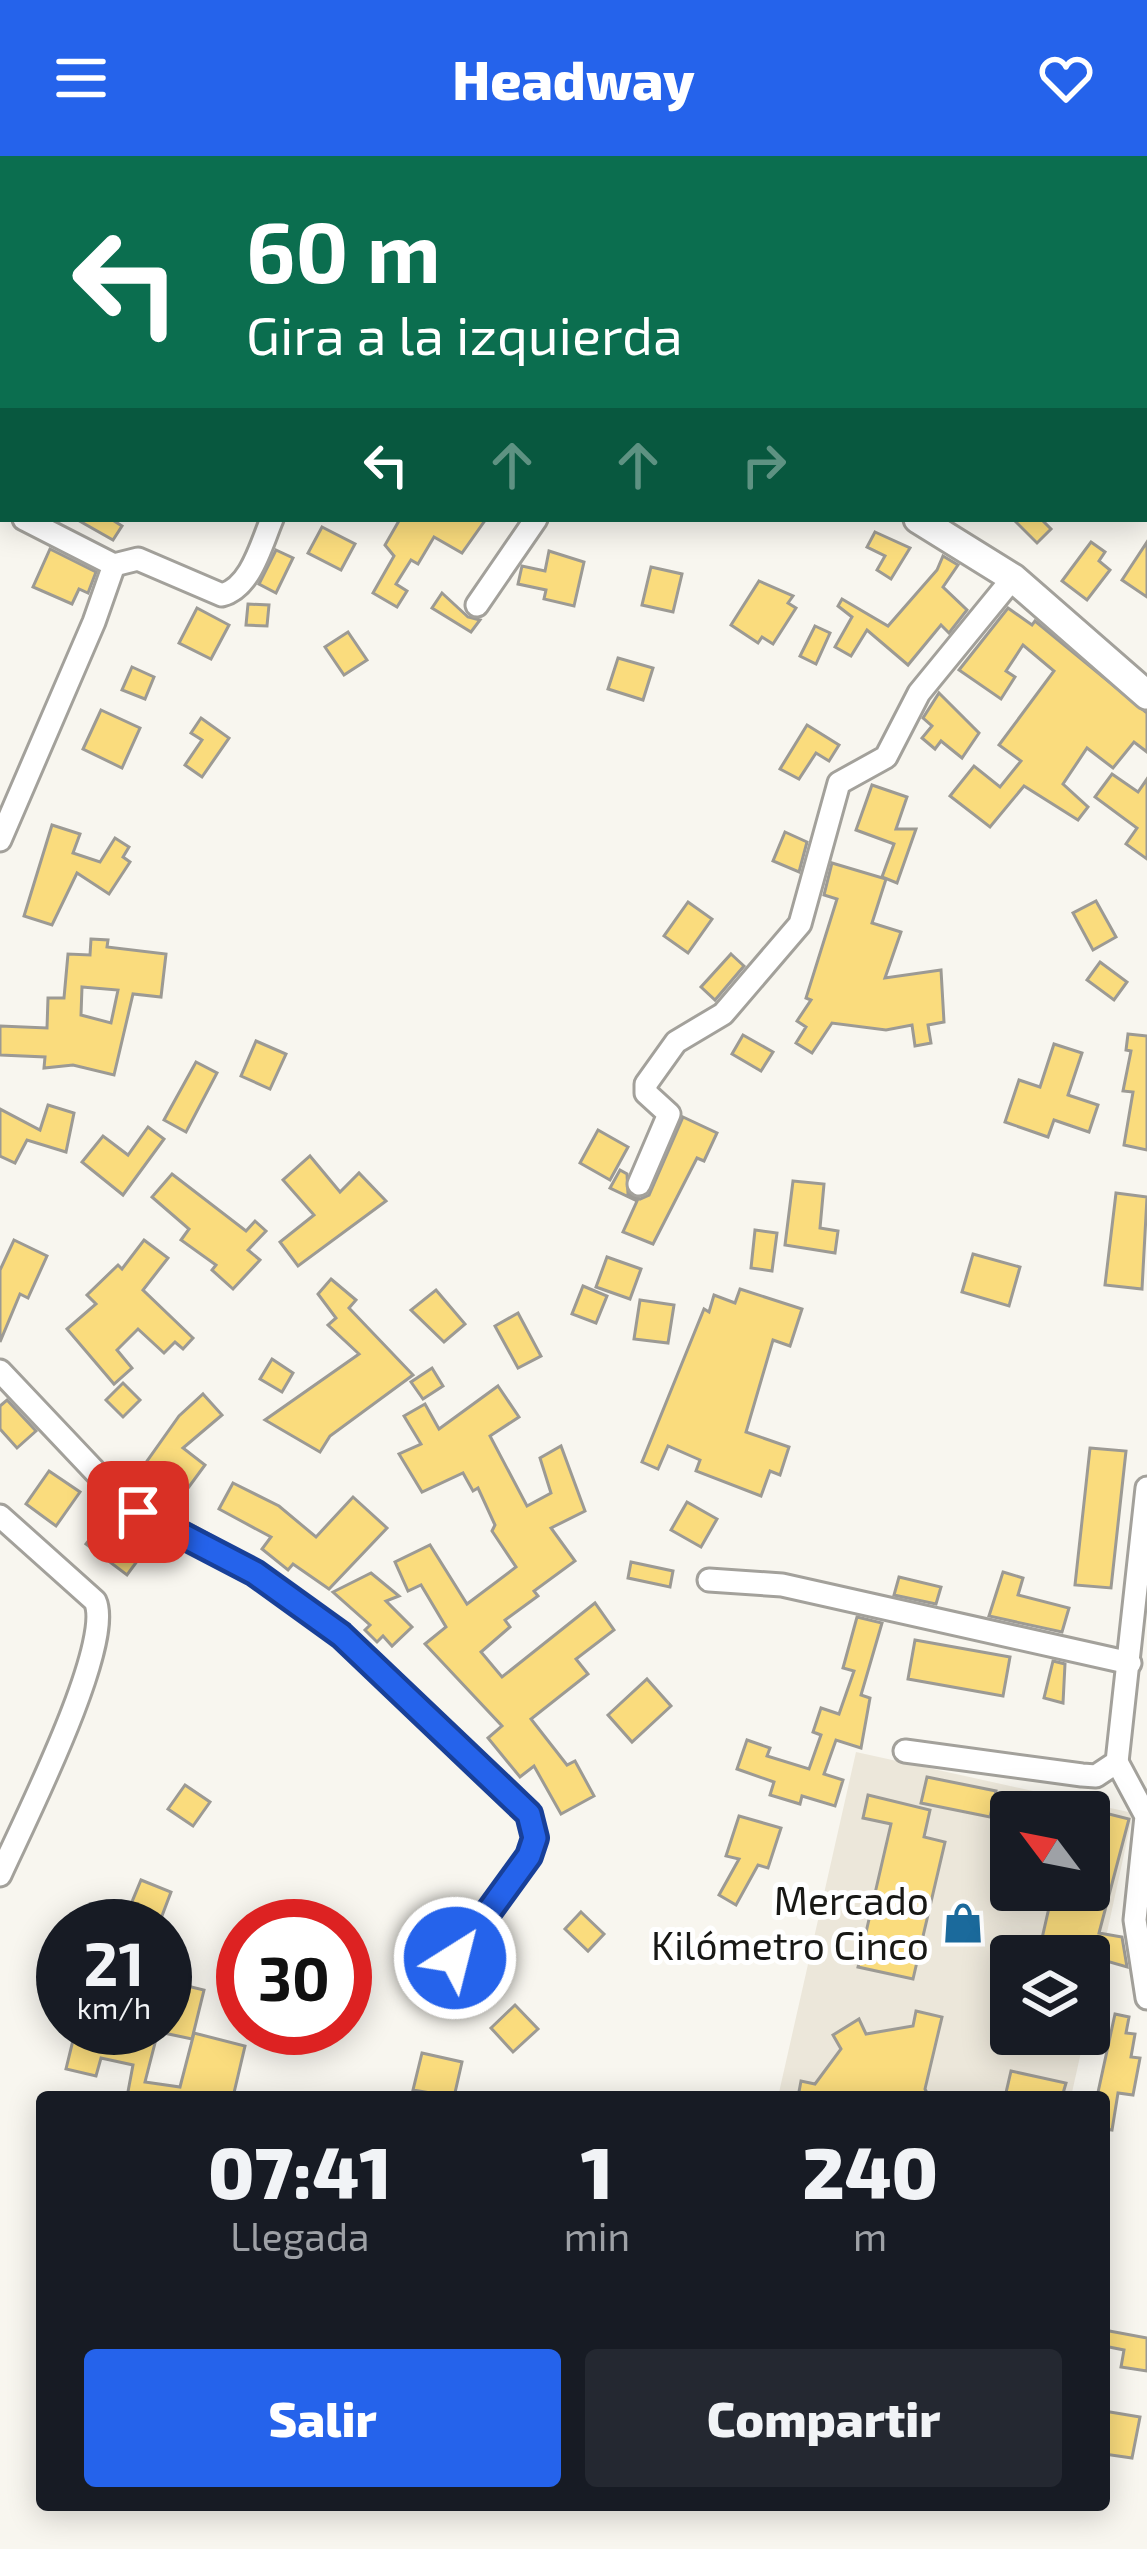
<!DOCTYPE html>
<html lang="es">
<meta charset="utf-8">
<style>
body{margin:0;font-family:"Exo 2",sans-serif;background:#242831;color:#f1f3f6;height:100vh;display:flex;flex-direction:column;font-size:45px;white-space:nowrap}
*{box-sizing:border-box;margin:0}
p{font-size:39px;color:#9ea1a6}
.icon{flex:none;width:66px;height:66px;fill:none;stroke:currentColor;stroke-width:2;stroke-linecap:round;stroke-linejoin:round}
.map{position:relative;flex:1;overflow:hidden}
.side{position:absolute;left:36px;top:1935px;width:1074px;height:420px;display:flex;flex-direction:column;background:#171b24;border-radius:12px;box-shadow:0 6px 30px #0003}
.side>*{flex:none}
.guide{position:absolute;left:0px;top:0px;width:1149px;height:366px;box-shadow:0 6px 30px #0003;background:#0b6e4f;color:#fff;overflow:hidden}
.needle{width:78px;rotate:302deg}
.controls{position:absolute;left:990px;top:1635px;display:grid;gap:24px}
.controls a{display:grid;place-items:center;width:120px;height:120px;border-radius:12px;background:#171b24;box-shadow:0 6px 30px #0003;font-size:60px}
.speed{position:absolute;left:36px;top:1743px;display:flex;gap:24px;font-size:60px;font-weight:700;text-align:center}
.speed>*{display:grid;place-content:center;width:156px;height:156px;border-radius:50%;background:#171b24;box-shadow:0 6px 30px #0003;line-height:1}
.speed small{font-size:30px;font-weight:400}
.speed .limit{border:18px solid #d22;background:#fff;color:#111}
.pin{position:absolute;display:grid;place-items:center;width:102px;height:102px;color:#fff;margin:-51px;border-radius:24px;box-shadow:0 6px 18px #0006}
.me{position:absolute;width:132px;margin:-66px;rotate:36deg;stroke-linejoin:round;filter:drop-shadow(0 0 9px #0008)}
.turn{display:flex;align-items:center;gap:42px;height:252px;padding:0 48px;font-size:54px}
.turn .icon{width:156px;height:156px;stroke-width:2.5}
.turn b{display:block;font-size:84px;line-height:102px}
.lanes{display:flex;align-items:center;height:114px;padding:0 48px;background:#0003;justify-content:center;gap:60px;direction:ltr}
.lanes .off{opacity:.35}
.eta{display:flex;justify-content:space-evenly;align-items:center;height:204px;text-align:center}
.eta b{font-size:72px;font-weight:800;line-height:84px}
.action{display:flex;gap:24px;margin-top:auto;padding:24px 48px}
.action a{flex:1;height:138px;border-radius:12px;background:#2563eb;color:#fff;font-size:48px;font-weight:800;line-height:138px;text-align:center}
.action a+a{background:#242831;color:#f1f3f6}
header{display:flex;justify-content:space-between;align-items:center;height:156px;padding:0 48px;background:#2563eb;color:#fff;font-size:54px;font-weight:800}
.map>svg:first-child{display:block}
</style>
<header><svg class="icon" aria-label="menu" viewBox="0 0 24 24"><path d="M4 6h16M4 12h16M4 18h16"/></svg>Headway<svg class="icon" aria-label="heart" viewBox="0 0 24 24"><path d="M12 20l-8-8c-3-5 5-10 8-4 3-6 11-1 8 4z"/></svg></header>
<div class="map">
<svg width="1147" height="2393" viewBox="0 0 1147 2393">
<rect width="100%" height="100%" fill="#f8f6ef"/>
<path fill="#ece7da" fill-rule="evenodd" d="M856,1596L1133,1657L1089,1859V1800H1011V1878H1085L1071,1941H778ZM1011,1656H1089V1734H1011Z"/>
<g fill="#fadc7d" stroke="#9c9a94" stroke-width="3" fill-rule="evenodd">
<polygon points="76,363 111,363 122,370 113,384"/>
<polygon points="400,363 486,363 462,397 434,381 418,408 411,404 396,428 407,435 397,451 373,437 394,400 385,389"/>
<polygon points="1013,363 1041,363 1051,373 1037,387"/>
<polygon points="322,371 355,388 341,414 308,397"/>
<polygon points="875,376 910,392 891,423 877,414 885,400 867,391"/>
<polygon points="1091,386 1105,396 1099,405 1110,414 1087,444 1062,425"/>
<polygon points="1147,386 1147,441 1122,424"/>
<polygon points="50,393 96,416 88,437 79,433 72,448 33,431"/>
<polygon points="276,394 293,402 276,437 259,428"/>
<polygon points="549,395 584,406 574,450 544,443 546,434 518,428 522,410 545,415"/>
<polygon points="943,400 958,409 943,431 967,454 949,477 941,469 908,509 867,474 851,500 835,491 852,461 838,450 842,443 888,470 937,414"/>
<polygon points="651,411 682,418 673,456 642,449"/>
<polygon points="759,425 793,440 788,447 796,452 773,488 762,481 758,487 731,469"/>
<polygon points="442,437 468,461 480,464 471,476 432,452"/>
<polygon points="248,448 269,449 267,470 246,469"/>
<polygon points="197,452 229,469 211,503 179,487"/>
<polygon points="1008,452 1032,469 1035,465 1147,557 1147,596 1134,586 1113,612 1087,592 1063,628 1088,651 1078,664 1024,630 990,671 950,640 974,610 1000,631 1021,605 999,589 1054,515 1023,489 1006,515 1015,521 1001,543 959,514"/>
<polygon points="815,470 830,477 816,508 800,500"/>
<polygon points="348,476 367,504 344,519 325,491"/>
<polygon points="618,502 653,512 643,544 608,533"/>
<polygon points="132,511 154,521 145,543 122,534"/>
<polygon points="939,537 979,577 962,602 941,585 935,593 922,582 932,570 923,562"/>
<polygon points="101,554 140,572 122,612 83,593"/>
<polygon points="201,562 229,582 202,621 185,609 202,584 191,577"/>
<polygon points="807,569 839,589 829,605 816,597 799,623 780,613"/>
<polygon points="1112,618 1138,636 1147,623 1147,703 1126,688 1137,672 1095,641"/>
<polygon points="872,629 907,641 896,673 916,673 897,727 882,721 894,688 856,674"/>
<polygon points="52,669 80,678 73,697 100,706 115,682 129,691 123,701 130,706 109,738 77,717 52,769 24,760"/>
<polygon points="785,676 807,686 799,716 773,705"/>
<polygon points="832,707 886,723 872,767 901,776 885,822 941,814 944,866 928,869 931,887 915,890 912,869 886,874 832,867 812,897 796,887 806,871 797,865 811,844 806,842 837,743 824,739"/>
<polygon points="1096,745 1116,781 1093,794 1073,757"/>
<polygon points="688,746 712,763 688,797 664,780"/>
<path d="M91,783L108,784L107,791L166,798L161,841L133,838L114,919L73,909L44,912L45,901L0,899V870L47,872L48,842H64L68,798L90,799ZM82,831L118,834L111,867L81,859Z"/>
<polygon points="731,798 744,810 715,844 701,831"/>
<polygon points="1100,806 1127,826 1114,844 1087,824"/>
<polygon points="1128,878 1147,880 1147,994 1124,989 1133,936 1123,935 1131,895 1126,894"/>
<polygon points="743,879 773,896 761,915 732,898"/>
<polygon points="256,885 286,898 270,933 241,920"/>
<polygon points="1054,888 1082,897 1068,939 1098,949 1089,976 1054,964 1048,981 1005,966 1019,924 1040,931"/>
<polygon points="196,906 217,917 186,976 164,964"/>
<polygon points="48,949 74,957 66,996 27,984 15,1007 0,1000 0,953 40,974"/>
<polygon points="683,961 717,977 704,1005 697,1002 653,1088 623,1076 637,1045 610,1032 620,1014 627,1018 628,1038 640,1043 649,1039"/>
<polygon points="148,971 164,983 123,1039 82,1006 103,980 128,999"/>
<polygon points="598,974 628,991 610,1024 580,1007"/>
<polygon points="310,1000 340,1036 359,1017 386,1045 298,1110 280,1086 314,1059 283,1024"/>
<polygon points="172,1018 246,1075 255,1065 266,1075 248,1094 260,1104 233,1133 212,1114 216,1109 181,1084 189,1073 152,1041"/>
<polygon points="793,1025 824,1028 820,1072 838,1075 835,1097 785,1089"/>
<polygon points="1116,1037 1147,1041 1142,1133 1105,1129"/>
<polygon points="755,1074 777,1077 772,1115 751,1112"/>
<polygon points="14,1084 47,1100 28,1142 20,1138 0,1186 0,1114"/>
<polygon points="144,1084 168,1102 143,1134 193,1182 183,1193 175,1186 164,1197 138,1173 117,1194 132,1212 114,1228 67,1173 96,1148 87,1139 118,1109 122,1113"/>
<polygon points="973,1098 1020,1111 1009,1150 962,1136"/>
<polygon points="607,1101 641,1113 630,1143 596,1131"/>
<polygon points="331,1123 356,1144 349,1152 413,1219 330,1280 320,1296 265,1264 359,1198 328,1169 336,1162 318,1138"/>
<polygon points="583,1130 607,1140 596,1167 572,1158"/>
<polygon points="740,1133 802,1153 790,1190 773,1184 746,1276 789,1291 780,1319 770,1315 761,1340 696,1315 700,1304 668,1290 658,1313 642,1306 704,1153 709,1156 714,1139 735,1147"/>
<polygon points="436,1134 465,1168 444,1186 411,1154"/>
<polygon points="640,1144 674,1149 668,1187 634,1183"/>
<polygon points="518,1157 541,1200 518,1212 495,1170"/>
<polygon points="272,1203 293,1217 282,1236 260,1223"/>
<polygon points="432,1212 443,1230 423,1243 411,1226"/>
<polygon points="123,1227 140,1244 123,1261 106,1244"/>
<polygon points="498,1230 519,1261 490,1280 527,1350 551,1337 540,1302 561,1290 585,1355 551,1372 575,1405 534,1435 538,1440 505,1464 510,1471 481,1496 502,1521 595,1447 614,1474 576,1503 588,1518 531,1563 567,1609 575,1605 594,1640 561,1658 534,1610 520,1621 488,1582 502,1570 425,1488 446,1471 421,1429 408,1435 395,1406 430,1389 467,1448 516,1411 492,1375 495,1369 478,1332 473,1335 463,1317 422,1336 399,1298 421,1288 404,1260 425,1248 439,1273"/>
<polygon points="203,1238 222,1259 183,1292 205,1309 183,1339 179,1335 174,1341 157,1328 162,1321 145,1308 179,1260"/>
<polygon points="7,1244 36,1275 17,1292 0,1273 0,1250"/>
<polygon points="1090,1292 1126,1295 1111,1432 1075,1429"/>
<polygon points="49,1315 80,1336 56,1370 26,1348"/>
<polygon points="233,1327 279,1350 316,1381 353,1341 387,1372 329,1433 293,1408 288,1414 262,1393 271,1381 219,1353"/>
<polygon points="687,1346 717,1363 701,1391 671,1374"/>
<polygon points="109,1359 149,1389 127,1419 86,1388"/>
<polygon points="631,1406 673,1415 670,1431 628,1422"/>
<polygon points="1003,1416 1023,1422 1018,1439 1069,1452 1062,1476 989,1460"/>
<polygon points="371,1417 399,1440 386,1445 412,1471 392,1490 383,1480 377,1486 365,1474 370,1469 333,1436"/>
<polygon points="899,1421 941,1431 936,1448 894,1439"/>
<polygon points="857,1461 882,1467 861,1539 870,1542 861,1592 836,1584 824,1618 843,1624 835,1650 802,1640 800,1648 770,1639 774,1626 737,1613 747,1584 770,1592 767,1600 809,1613 821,1579 813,1576 821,1552 839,1558 854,1515 843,1512"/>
<polygon points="915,1484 1010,1501 1003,1540 908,1523"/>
<polygon points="1053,1505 1065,1508 1063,1547 1044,1542"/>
<polygon points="647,1523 671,1550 632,1586 608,1559"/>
<polygon points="927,1621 996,1635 990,1661 921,1647"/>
<polygon points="185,1629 210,1646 193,1670 168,1653"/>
<polygon points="868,1639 930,1654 924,1681 945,1686 913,1823 858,1811 891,1668 863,1662"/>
<polygon points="1030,1639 1078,1651 1077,1656 1025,1656"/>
<polygon points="1089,1653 1129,1663 1099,1777 1122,1781 1127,1811 1089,1800 1038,1800 1053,1734 1089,1734"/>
<polygon points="739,1660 781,1672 768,1712 758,1709 736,1749 719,1739 739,1703 726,1700"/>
<polygon points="141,1724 171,1736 160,1765 129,1753"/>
<polygon points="581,1756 604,1778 588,1795 565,1773"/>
<polygon points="175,1827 204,1834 192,1883 164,1877"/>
<polygon points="515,1849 538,1873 513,1896 491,1872"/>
<polygon points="916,1855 942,1861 925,1933 929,1941 798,1941 801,1925 815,1928 841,1893 833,1879 859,1863 866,1878 913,1870"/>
<polygon points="1115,1858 1129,1861 1126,1877 1135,1878 1131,1901 1140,1902 1133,1939 1118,1937 1112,1974 1104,1973 1104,1941 1097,1941"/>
<polygon points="76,1872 108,1872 155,1887 145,1926 180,1931 194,1877 245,1890 233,1941 127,1941 133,1909 101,1902 96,1920 66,1913"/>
<polygon points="422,1897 462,1906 454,1941 413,1934"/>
<polygon points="1011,1915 1066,1927 1062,1941 1005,1941"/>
<polygon points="1104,2174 1147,2182 1147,2215 1121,2211 1124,2194 1104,2190"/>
<polygon points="1104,2255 1140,2261 1132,2302 1104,2298"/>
</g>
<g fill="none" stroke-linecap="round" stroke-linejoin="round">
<g stroke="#a3a19b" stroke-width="27">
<g id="minor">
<polyline points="956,0 962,3"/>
<polyline points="128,3 129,0"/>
<polyline points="361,3 363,0"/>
<polyline points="1146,81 1147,79"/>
<polyline points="1146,142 1147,142"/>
<polyline points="0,350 3,352"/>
<path d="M24,363L114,409L138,403L222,439C251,431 261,389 272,363"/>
<polyline points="477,449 536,363"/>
<polyline points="0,684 94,466 114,409"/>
<polyline points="639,1028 669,958 646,937 646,928 676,886 723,858 800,768 839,627 886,601 919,537 1013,422"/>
<polyline points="0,1215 122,1344 255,1417 341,1479 529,1658 535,1682 529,1699 431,1837"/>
<path d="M0,1360L95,1445C115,1487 22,1670 0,1719"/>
<polyline points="709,1424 782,1429 1130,1507"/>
<polyline points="905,1595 1082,1619 1096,1620 1117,1606 1147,1332"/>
<polyline points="1117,1606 1146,1660 1135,1764 1147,1842"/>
</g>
</g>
<g stroke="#a3a19b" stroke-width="33">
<g id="secondary">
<polyline points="54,0 61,3"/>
<polyline points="918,363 1013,422 1147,539"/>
</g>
</g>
<use href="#minor" stroke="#fff" stroke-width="21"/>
<use href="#secondary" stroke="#fff" stroke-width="27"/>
</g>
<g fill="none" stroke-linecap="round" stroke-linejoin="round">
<g stroke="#184099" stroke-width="30">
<polyline id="route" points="138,1356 255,1417 341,1479 529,1658 535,1682 529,1700 455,1802"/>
</g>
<use href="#route" stroke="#2563eb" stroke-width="21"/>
</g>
<defs>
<g id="shop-bare" transform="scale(3.24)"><path d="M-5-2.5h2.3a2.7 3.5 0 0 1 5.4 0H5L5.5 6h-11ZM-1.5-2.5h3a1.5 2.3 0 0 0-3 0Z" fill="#1b6a9c" stroke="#fff" stroke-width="2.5" paint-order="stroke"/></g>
</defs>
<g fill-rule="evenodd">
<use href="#shop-bare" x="963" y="1767"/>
</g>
<g text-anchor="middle" stroke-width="10" stroke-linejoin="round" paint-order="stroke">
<g font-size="39" fill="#181815" stroke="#fff" text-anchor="end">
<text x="929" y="1759">Mercado<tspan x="929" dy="45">Kilómetro Cinco</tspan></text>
</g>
</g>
</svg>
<div class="controls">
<a><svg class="needle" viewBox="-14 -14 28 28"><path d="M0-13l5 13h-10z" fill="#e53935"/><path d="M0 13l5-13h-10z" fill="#9ea1a6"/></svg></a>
<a><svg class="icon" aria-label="layers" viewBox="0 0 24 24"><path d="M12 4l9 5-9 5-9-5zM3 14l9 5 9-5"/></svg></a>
</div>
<div class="speed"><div>21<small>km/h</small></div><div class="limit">30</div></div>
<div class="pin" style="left:138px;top:1356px;background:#d93025"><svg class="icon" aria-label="arrive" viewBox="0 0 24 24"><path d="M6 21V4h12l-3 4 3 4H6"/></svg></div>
<svg class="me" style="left:455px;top:1802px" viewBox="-20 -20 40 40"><circle r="17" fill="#2563eb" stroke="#fff" stroke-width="3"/><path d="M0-11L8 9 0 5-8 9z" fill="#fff"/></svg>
<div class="guide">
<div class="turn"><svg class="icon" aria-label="left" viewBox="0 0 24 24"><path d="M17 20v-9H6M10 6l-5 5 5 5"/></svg><div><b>60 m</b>Gira a la izquierda</div></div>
<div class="lanes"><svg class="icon" aria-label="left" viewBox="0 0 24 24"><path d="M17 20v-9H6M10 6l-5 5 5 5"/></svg><svg class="icon off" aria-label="ahead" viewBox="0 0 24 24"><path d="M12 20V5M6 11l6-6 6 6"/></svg><svg class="icon off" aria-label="ahead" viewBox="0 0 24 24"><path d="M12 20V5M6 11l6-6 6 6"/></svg><svg class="icon off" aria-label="right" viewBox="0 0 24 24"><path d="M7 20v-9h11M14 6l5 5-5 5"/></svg></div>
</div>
<section class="side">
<div class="eta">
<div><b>07:41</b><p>Llegada</p></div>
<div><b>1</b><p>min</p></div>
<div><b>240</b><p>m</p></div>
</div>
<div class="action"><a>Salir</a><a>Compartir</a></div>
</section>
</div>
